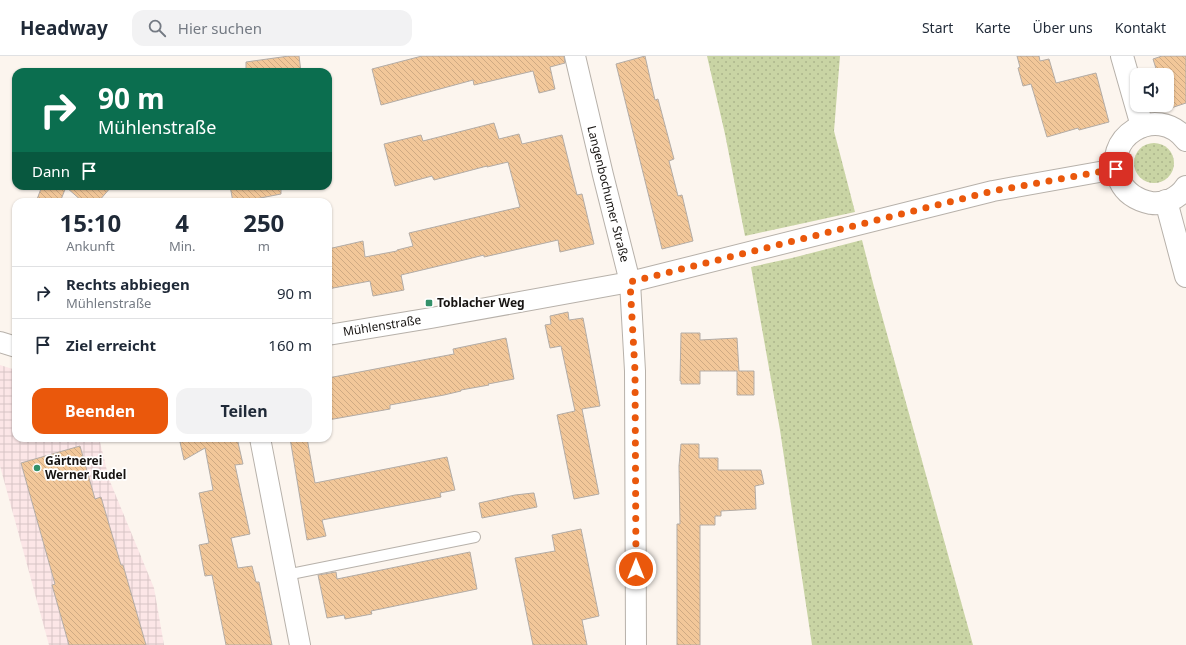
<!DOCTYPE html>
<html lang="de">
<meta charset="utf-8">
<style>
body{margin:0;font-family:"Noto Sans",sans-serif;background:#f2f2f3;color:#1f2937;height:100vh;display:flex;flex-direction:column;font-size:15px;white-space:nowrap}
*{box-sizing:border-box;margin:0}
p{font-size:13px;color:#747a83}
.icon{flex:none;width:22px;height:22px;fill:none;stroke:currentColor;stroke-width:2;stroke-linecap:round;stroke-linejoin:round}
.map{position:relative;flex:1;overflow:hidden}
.side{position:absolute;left:12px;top:142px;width:320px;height:244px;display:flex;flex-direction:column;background:#fff;border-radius:12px;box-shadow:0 1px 3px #0004}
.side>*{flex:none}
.banner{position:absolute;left:12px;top:12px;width:320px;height:122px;border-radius:12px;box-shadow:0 1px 3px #0004;background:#0b6e4f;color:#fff;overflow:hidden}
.buttons{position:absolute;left:1130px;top:12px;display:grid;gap:8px}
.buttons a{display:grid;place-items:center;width:44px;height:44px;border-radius:8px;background:#fff;box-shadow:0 1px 3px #0004;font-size:20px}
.pin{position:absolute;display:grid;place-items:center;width:34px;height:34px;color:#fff;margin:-17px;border-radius:8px;box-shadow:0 2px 6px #0006}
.me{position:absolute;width:44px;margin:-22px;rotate:0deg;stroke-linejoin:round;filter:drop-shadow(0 0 3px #0008)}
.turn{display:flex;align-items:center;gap:14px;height:84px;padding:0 20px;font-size:18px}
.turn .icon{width:52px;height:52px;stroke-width:2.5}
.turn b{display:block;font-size:28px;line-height:34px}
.then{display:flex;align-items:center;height:38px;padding:0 20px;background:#0003;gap:8px;font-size:15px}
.eta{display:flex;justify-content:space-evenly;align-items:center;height:68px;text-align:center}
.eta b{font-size:24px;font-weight:700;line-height:28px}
.button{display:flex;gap:8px;margin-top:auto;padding:8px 20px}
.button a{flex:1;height:46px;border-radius:12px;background:#ea580c;color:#fff;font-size:16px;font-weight:700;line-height:46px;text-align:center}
.button a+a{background:#f2f2f3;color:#1f2937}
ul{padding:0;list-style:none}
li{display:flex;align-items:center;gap:12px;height:52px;padding:0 20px;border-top:1px solid #e0e1e3}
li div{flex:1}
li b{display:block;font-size:15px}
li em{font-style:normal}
header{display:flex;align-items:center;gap:24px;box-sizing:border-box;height:56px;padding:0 20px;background:#fff;border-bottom:1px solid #e0e1e3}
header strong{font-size:19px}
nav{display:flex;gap:22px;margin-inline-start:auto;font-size:14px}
.search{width:280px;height:36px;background:#f2f2f3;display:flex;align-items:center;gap:10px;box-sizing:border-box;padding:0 14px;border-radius:12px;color:#747a83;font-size:15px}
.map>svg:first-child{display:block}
</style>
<header>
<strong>Headway</strong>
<div class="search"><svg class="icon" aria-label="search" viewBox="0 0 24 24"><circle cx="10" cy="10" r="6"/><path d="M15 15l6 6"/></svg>Hier suchen</div>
<nav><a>Start</a><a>Karte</a><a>Über uns</a><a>Kontakt</a></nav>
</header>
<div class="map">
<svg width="1186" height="589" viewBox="0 0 1186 589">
<defs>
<pattern id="industrial-grid" width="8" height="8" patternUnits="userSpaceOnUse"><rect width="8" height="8" fill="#fce6e7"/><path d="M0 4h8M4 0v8" fill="none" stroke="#d7c4c5"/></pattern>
<pattern id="grass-dots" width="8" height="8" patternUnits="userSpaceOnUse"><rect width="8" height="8" fill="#c9d4a4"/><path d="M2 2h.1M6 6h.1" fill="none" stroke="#acb58c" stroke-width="1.8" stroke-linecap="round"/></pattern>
<pattern id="building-back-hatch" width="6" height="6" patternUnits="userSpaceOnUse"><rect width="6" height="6" fill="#f2c799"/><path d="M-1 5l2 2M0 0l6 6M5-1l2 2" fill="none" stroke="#cfaa83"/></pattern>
</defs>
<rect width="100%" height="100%" fill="#fcf5ee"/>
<polygon fill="url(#industrial-grid)" points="0,309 16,314 16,382 99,382 109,423 154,532 164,589 49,589 0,410"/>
<g fill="url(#grass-dots)">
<polygon points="707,0 840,0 834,75 855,156 745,180 725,78"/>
<circle cx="1154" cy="107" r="20"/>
<polygon points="862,184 874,231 973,589 812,589 780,374 751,211 792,202"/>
</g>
<g fill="url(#building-back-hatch)" stroke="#b3aca6">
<polygon points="289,0 299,0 301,16 246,16 246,6"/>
<polygon points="422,0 564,0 565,7 550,11 555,33 539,37 533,15 474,29 473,24 381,49 372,13"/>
<polygon points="645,0 655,44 658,43 674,103 669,105 678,140 682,139 693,185 662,193 616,8"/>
<polygon points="1017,0 1039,0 1040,5 1049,3 1056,27 1096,17 1109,66 1079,74 1078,72 1047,81 1031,28 1023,30 1018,12 1020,11"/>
<polygon points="1162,0 1186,0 1186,47 1168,53 1167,19 1158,19 1153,3"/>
<polygon points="494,67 499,83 519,78 522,88 562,79 577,139 582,138 594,188 560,196 558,184 484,201 484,199 468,203 401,219 404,234 373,240 370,225 328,233 328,193 363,185 365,201 397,195 397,194 413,190 409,177 520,151 508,106 487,111 487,110 434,124 432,120 395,130 384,88 421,79 423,85"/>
<polygon points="42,130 112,130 98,146 83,146 66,131 60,146 36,146"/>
<polygon points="230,130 281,130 281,138 240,146 233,146"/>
<polygon points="568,256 569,264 583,262 600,350 582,353 599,438 574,443 557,359 575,355 561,290 550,292 545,269 551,268 550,260"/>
<polygon points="681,277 700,277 700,284 737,282 739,315 754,315 754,339 737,339 737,315 700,315 700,328 681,328 681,325 680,325"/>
<polygon points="506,282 514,323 488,328 489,329 461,334 461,335 444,339 390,349 390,353 328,364 328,322 454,298 453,293"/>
<polygon points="201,382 237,382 243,408 235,409 250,478 231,482 238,512 252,510 256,526 259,526 272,589 226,589 212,519 205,520 199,489 209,487 199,437 213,434 205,392 184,404 180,386"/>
<polygon points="290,382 307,382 315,427 447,401 455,434 440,437 441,441 322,464 326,480 307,484"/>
<polygon points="681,388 699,388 699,402 718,402 718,414 761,414 764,428 755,430 756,453 721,455 721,460 715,460 715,469 700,469 700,589 677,589 677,468 680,468 679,410"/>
<polygon points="80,390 95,443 101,441 121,509 123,509 146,589 69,589 52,529 55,528 21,407"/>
<polygon points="533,437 534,437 537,451 482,462 479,447 515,439"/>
<polygon points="581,473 599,560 582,564 587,589 533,589 515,502 555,495 552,479"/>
<polygon points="470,496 477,533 371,555 372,558 345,563 344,559 327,562 318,519 336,516 337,523"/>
</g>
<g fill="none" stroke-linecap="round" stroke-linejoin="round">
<g stroke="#b7b1aa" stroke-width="12">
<polyline id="lane" points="286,519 475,481"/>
</g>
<g stroke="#b7b1aa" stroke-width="22">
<g id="street">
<polyline points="575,0 603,119 630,226 635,315 636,589"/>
<polyline points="328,279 431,262 630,226 993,135 1116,113"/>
<polyline points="0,286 16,291"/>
<polyline points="260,382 300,589"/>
</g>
</g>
<g stroke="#b7b1aa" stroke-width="24">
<g id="secondary">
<polyline points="1122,0 1142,70"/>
<path d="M1186,84C1157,46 1099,82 1120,125C1126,138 1137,144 1151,147C1164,149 1179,142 1186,131"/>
<polyline points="1166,145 1186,220"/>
</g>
</g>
<use href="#lane" stroke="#fff" stroke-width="10"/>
<use href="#street" stroke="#fff" stroke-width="20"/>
<use href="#secondary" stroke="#fff" stroke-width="22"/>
</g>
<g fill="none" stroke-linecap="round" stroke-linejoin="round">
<polyline stroke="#ea580c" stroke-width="7" stroke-dasharray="0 12.6" points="636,513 635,315 630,226 993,135 1116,113"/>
</g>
<g fill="#339169" stroke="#fff" stroke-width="1.5">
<rect x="425" y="243" width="8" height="8" rx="2"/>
<circle cx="37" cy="412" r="4"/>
</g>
<g text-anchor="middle" stroke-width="3.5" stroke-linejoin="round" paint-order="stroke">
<g font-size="12" fill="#171412" stroke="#fff">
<text transform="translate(608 138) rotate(76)" y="4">Langenbochumer Straße</text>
<text transform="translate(382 270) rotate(-9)" y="4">Mühlenstraße</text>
</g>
<g font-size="12" font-weight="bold" fill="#171412" stroke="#fff" text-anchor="start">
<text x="437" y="251">Toblacher Weg</text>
<text x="45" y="409">Gärtnerei<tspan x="45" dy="14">Werner Rudel</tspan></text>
</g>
</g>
</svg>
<div class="buttons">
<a><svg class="icon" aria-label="sound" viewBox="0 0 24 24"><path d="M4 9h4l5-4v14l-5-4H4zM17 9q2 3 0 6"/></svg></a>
</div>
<div class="pin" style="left:1116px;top:113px;background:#d93025"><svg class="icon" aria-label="arrive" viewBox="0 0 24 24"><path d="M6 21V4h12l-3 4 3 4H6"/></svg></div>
<svg class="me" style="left:636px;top:513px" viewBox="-20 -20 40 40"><circle r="17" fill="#ea580c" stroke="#fff" stroke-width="3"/><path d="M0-11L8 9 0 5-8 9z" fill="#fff"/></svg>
<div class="banner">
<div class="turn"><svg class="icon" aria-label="right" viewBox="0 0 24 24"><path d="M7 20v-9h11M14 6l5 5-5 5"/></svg><div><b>90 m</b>Mühlenstraße</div></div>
<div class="then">Dann<svg class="icon" aria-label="arrive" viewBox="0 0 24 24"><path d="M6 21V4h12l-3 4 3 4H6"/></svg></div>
</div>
<section class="side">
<div class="eta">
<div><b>15:10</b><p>Ankunft</p></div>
<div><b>4</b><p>Min.</p></div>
<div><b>250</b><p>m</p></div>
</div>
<ul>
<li><svg class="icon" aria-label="right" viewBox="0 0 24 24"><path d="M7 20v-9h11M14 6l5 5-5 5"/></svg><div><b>Rechts abbiegen</b><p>Mühlenstraße</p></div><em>90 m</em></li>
<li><svg class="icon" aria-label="arrive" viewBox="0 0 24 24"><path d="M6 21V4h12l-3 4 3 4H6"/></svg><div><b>Ziel erreicht</b></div><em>160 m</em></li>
</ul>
<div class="button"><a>Beenden</a><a>Teilen</a></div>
</section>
</div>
